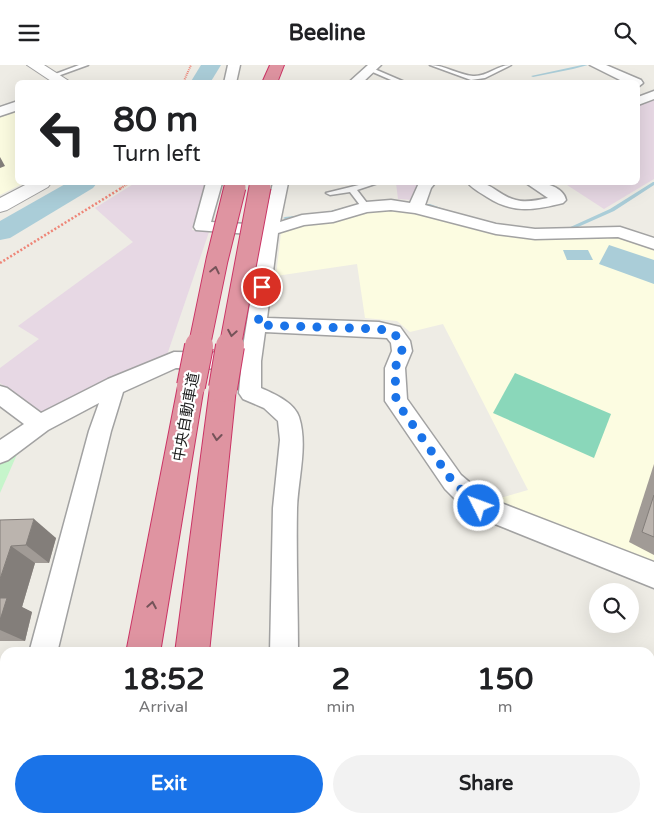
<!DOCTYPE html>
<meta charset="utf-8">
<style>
body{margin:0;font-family:"Varela Round","Noto Sans JP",sans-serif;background:#f2f2f2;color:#202124;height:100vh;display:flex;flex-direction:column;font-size:19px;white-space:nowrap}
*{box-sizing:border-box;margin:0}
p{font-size:16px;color:#757577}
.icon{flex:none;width:28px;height:28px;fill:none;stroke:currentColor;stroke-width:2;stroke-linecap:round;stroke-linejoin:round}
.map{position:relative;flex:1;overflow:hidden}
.side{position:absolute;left:0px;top:582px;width:655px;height:176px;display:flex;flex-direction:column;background:#fff;border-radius:15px 15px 0 0;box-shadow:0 5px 20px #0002}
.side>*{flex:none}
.banner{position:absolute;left:15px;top:15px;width:625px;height:105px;border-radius:8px;box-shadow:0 5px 20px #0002;background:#fff;color:#202124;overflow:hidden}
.tools{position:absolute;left:589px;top:518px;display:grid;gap:10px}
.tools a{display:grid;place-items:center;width:50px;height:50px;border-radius:50%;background:#fff;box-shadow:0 5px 20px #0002;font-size:25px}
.pin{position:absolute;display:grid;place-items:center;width:42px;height:42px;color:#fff;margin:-21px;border:2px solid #fff;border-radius:50%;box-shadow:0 1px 5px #0007}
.me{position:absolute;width:55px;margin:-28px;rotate:312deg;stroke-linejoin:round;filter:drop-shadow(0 0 4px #0008)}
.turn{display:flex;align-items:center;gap:18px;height:105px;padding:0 15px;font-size:22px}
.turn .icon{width:65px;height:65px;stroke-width:2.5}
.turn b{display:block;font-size:35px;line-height:42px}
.eta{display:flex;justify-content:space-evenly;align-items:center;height:85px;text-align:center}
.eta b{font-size:30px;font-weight:800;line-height:35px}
.button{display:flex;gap:10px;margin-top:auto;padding:10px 15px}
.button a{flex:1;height:58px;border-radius:30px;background:#1a73e8;color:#fff;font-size:20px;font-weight:800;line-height:58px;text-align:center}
.button a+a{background:#f2f2f2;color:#202124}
header{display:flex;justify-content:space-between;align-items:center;height:65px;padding:0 15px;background:#fff;font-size:22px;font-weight:800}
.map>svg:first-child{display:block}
</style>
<header><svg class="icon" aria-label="menu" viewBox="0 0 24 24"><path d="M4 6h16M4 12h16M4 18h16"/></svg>Beeline<svg class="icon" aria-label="search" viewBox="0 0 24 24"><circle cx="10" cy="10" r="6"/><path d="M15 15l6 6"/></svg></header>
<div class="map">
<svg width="654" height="758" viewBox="0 0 654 758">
<rect width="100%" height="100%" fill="#eeece5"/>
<g fill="#e7d8e4">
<polygon points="654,34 654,114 604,144 564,118 638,118 638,40"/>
<polygon points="135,118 207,118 192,165 209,167 167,290 44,350 0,318 0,303 39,274 18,261 133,177 95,143"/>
<polygon points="396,118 422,118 413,135 398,134"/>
</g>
<g fill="#fcfce1">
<polygon points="17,43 18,118 24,118 0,130 0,50"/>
<polygon points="385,144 407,145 493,167 622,172 654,183 654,498 490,436 528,425 443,259 410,267 397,256 365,253 357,199 276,211 281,168 301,159 342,154 365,147"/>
</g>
<polygon fill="#c6f5cb" points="22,378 0,428 0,394"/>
<polygon fill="#8ad7ba" points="515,308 611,349 594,393 493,348"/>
<g fill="#aacdd8">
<polygon points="609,180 654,195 654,219 599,199"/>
<polygon points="563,185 588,185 593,195 567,195"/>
</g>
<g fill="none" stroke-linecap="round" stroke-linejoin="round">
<g fill="#aacdd8" fill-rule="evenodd">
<polygon points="582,0 588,0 573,4 533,12 531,11"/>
<polygon points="653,117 654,117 654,120 614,146 569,166 562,166 560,165 562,164 566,164 610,144"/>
<polygon points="426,139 430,139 449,146 447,147 426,141"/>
<polygon points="353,140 355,141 355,142 321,150 319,149"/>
<polygon points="304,150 306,151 306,152 285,154 283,153 285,152"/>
<polygon points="650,752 654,754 654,758 642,757 640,754 650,754"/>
<polygon points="488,754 498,754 497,758 487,758"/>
</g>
<g fill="#aacdd8" fill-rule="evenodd">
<polygon points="201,0 221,0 210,18 190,18"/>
<polygon points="67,118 97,118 93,123 10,173 0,175 0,156"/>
</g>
<g stroke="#a2a2a2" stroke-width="3">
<g id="service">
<polygon points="79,0 88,0 55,12 50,11"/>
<path d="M430,0C445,0 458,10 473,11C487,12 497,0 511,0L485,13L471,15Z"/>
<polygon points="368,3 372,3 407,18 398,18 368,5"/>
<polygon points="367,118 378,118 357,125 370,142 369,144 363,144 350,127 330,130 326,128"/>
</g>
</g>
<g stroke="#a2a2a2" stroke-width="3">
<g id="minor">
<polygon points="228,0 240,0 236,18 224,18"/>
<polygon points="368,0 381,0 362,18 348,18"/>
<polygon points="590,0 606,0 641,15 643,18 638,22 638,18 626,18"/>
<polygon points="654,26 654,34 638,40 638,32"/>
<polygon points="18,36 18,45 0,51 0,42"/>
<path d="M206,118H222L211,157L263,160L273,118H288L280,157L302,150L332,147L366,137L391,135L410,138L419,118H435L431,123L425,140L496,159L535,164L620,162L654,173V184L618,172L535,174L496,169L415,148L391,145L367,147L333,157L304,160L278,168L267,253L379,257L400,262L410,276L412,286L405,303L407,334L461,410L488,433L654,497V523L470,449L445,424L385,336V303L392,286L391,278L387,273L265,267L261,296V323C274,329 294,337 299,352C308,380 298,414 297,443C296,491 298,539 298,588H270L273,443L280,375L278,356L264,343L243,334L239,328L241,304L176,303L123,327L111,366L57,588H29L89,366L99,338L48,365L8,395L0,398V375L24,359L0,341V321L7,323L41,348L108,314L174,287L242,288L261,170L196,165L194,162Z"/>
<path d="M468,118C493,115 495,130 516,135C526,138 538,135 548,133L526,118C539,116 563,120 566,135L563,138C535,145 513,149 487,132C481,128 473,124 468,118Z"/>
<polygon points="5,696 5,742 0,744 0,698"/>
<rect x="265" y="754" width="34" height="4"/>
</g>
</g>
<g stroke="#a2a2a2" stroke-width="2">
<g id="tertiary">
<polygon points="27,0 44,0 72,18 54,18"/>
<polygon points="29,118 51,118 48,122 7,145 0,147 0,133"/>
</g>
</g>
<g stroke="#cb3465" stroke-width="2">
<g id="motorway">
<polygon points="270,0 284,0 277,18 262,18"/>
<polygon points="191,311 200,314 204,321 160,588 126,588 178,321 182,314"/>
<polygon points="223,313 232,316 236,323 209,588 175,588 210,323 214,316"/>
<polygon points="94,754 134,754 133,758 93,758"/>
<polygon points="149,754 189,754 188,758 148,758"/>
</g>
</g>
<g stroke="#ee8577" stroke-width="2" stroke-dasharray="1 1" stroke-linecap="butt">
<polyline points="183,18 191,0"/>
<polyline points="121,123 129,118"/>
</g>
<polyline stroke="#ee8577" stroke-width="2.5" stroke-dasharray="2 2" stroke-linecap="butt" points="0,198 123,122"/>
<use href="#service" fill="#fff" fill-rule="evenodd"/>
<use href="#minor" fill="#fff" fill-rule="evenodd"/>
<use href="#tertiary" fill="#fff" fill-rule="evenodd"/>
<use href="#motorway" fill="#df94a1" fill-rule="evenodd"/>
<g stroke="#cb3465" stroke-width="18" stroke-linecap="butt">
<g id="motorway-bridge-far2">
<polyline points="235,123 236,118"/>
<polyline points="260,123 261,118"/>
</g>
</g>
<g stroke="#cb3465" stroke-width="23" stroke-linecap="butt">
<g id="motorway-bridge-far1">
<polyline points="199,282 217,195 235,122"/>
<polyline points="230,282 260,122"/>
</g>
</g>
<g stroke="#cb3465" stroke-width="30" stroke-linecap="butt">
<g id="motorway-bridge">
<polyline points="191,321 199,281"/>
<polyline points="223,323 230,281"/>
</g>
</g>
<use href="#motorway-bridge-far2" stroke="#df94a1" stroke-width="16"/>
<use href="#motorway-bridge-far1" stroke="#df94a1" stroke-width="21"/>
<use href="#motorway-bridge" stroke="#df94a1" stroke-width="28"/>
</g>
<g fill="#a19b96">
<polygon points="654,399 654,490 629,477"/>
<polygon points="0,455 56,473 49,498 35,498 22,542 32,547 25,576 0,576"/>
</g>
<g fill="#837e7a">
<polygon points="0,92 5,101 0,103"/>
<polygon points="34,454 56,473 49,498 26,480"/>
<polygon points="11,481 35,498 22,542 32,547 25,576 0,565 0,514"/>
</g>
<g fill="#bbb4ae" stroke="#837e7a">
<polygon points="654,430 654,472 642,467"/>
<polygon points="34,454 26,480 11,481 0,514 0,455"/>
<polygon points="0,533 7,533 0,555"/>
</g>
<defs><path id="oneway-chevron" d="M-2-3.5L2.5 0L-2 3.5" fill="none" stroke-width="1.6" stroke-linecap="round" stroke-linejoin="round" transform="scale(1.25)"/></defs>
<g stroke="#755359">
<use href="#oneway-chevron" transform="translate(215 205) rotate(-78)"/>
<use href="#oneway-chevron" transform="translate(232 268) rotate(100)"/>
<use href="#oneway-chevron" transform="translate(217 372) rotate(96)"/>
<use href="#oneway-chevron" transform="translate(152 540) rotate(-80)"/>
</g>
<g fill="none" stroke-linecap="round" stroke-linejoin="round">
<polyline stroke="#1a73e8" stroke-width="9" stroke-dasharray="0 16.2" points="262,222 258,260 379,264 393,267 400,276 402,286 395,303 396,336 453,417 479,441"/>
</g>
<g text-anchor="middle" stroke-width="4.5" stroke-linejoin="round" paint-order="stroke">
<g font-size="15" fill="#1e1e1e" stroke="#fff">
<text transform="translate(186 352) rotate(-80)" y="5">中央自動車道</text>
</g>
</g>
</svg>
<div class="tools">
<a><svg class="icon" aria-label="search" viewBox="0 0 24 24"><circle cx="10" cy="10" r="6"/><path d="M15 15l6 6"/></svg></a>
</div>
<div class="pin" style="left:262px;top:222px;background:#d93025"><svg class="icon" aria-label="arrive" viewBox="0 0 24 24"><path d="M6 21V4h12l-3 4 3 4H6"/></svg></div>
<svg class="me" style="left:479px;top:441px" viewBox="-20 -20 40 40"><circle r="17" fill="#1a73e8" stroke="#fff" stroke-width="3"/><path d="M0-11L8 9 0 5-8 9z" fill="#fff"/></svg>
<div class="banner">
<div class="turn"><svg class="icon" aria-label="left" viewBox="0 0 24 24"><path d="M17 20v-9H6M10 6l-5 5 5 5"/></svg><div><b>80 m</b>Turn left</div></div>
</div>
<section class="side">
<div class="eta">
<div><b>18:52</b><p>Arrival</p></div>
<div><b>2</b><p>min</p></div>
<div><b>150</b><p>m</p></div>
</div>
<div class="button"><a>Exit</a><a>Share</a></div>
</section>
</div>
